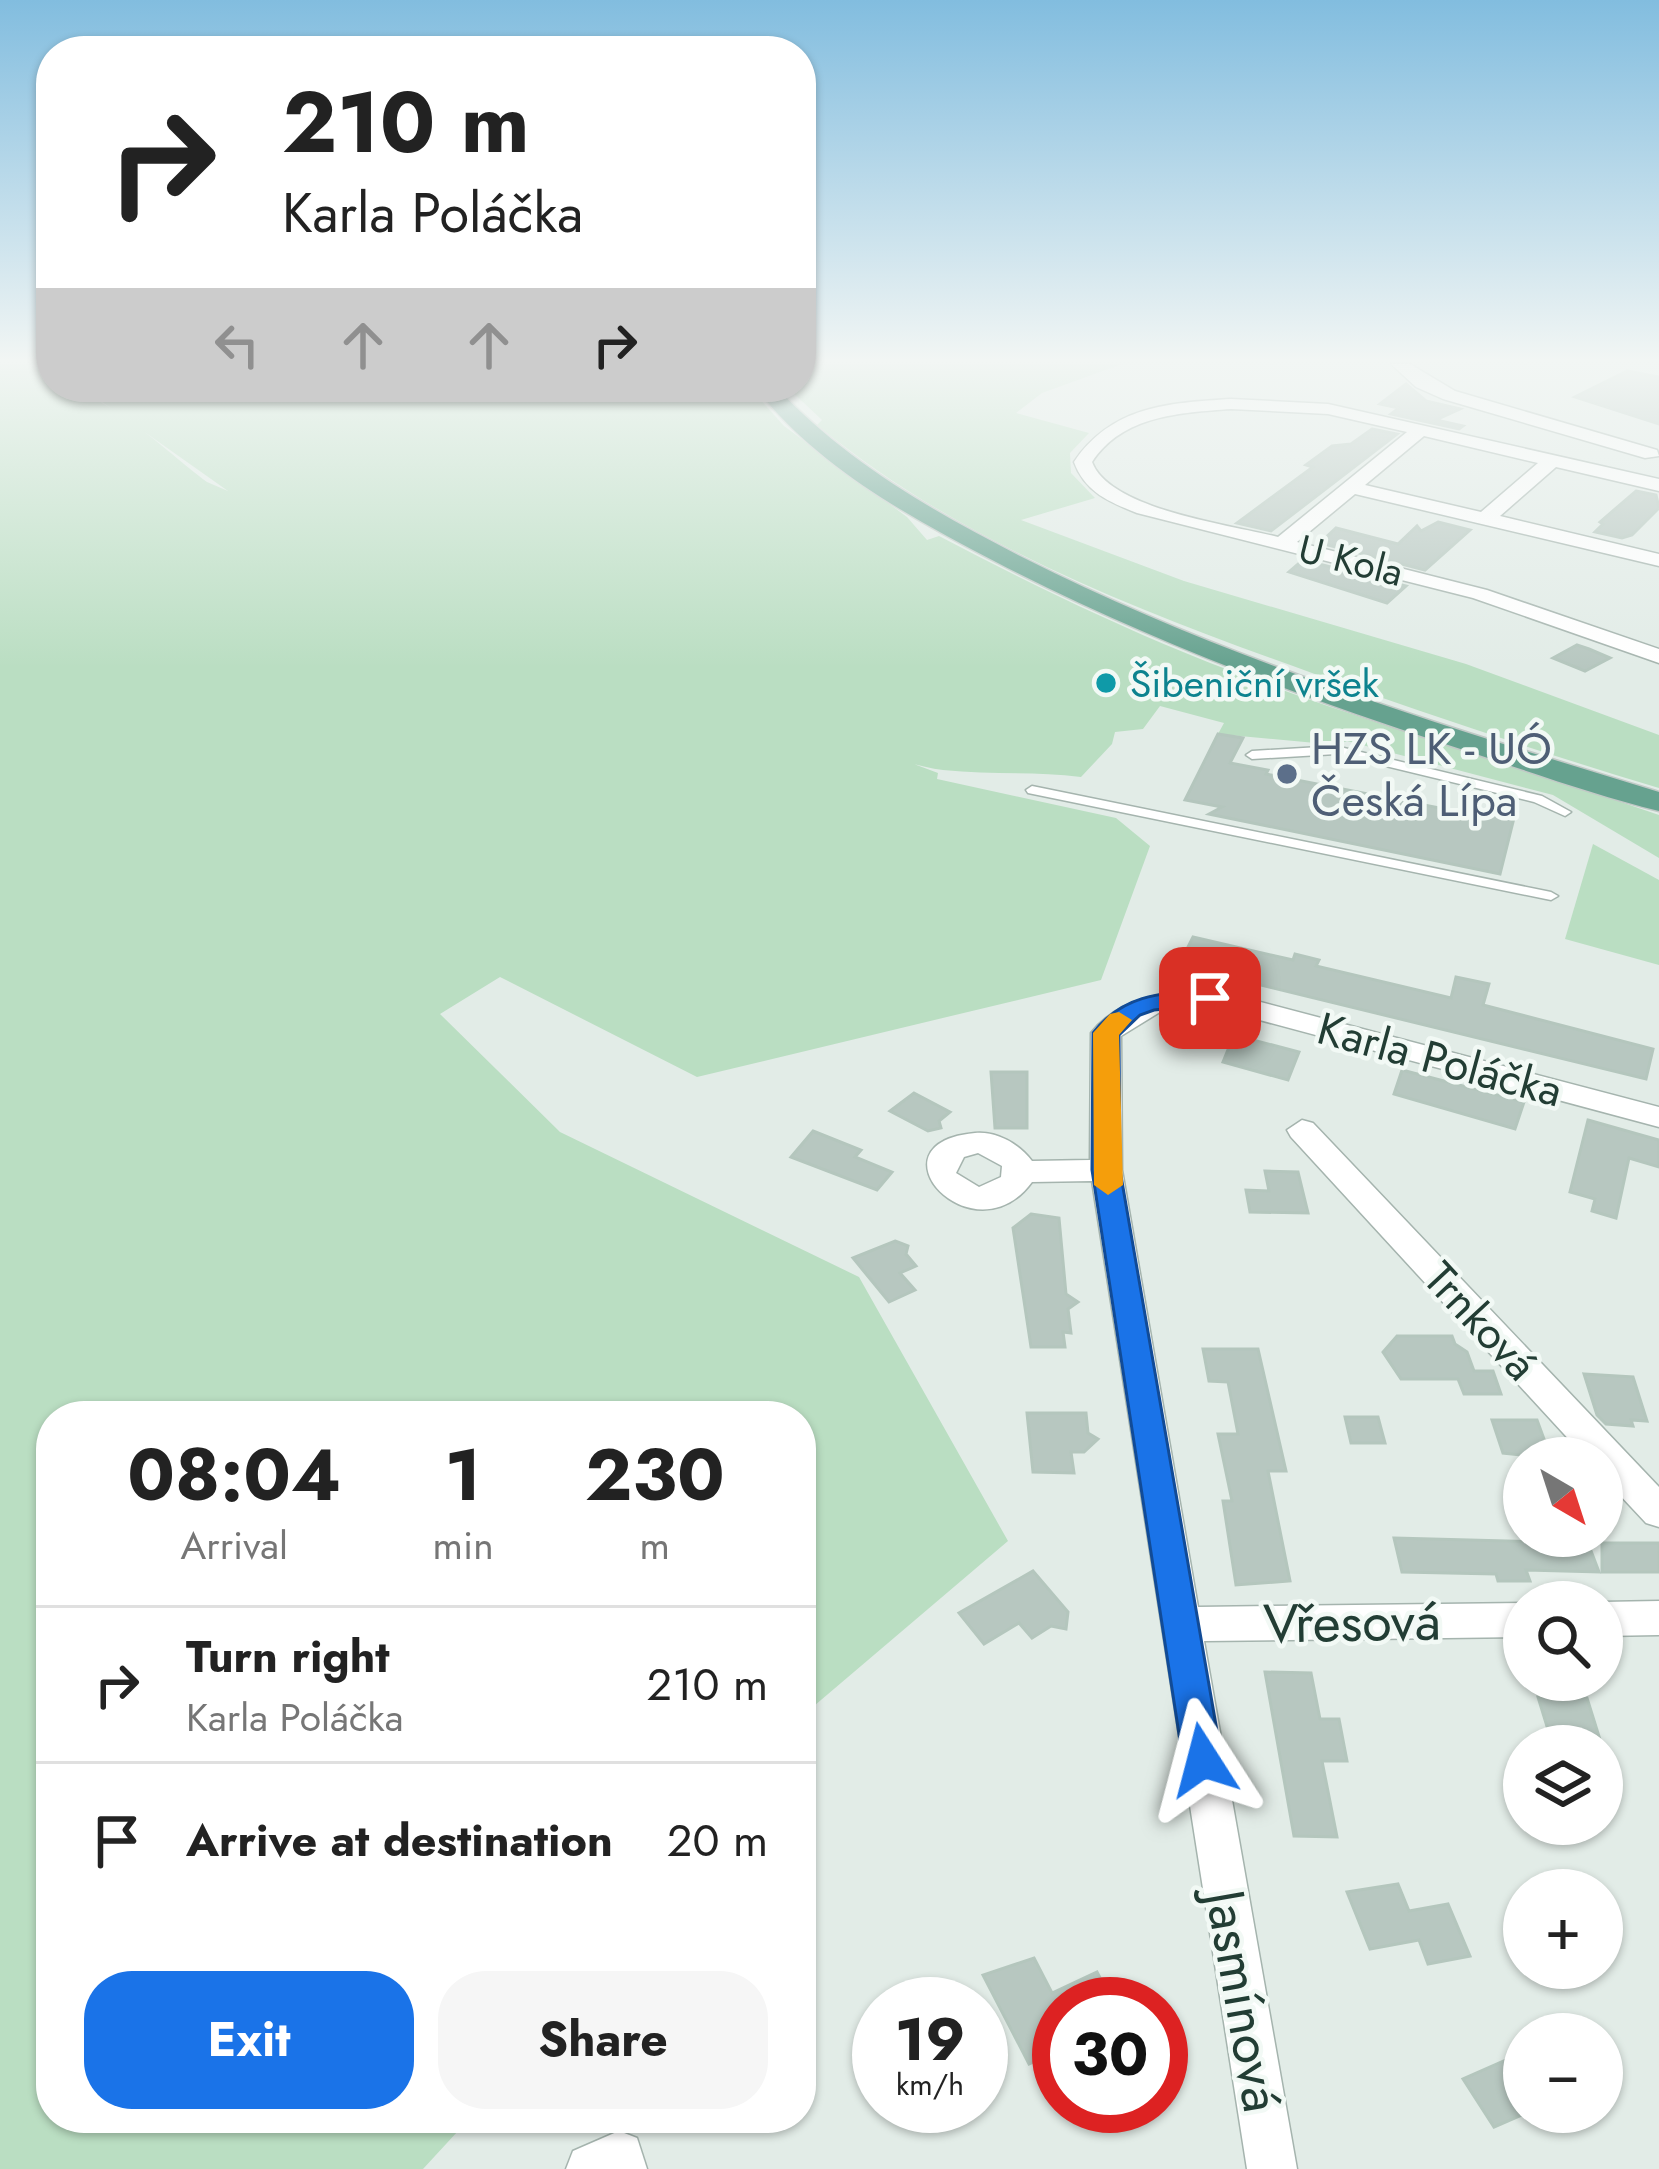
<!DOCTYPE html>
<meta charset="utf-8">
<style>
body{margin:0;font-family:Jost,sans-serif;background:#f6f6f6;color:#222;height:100vh;display:flex;flex-direction:column;font-size:45px;white-space:nowrap}
*{box-sizing:border-box;margin:0}
p{font-size:39px;color:#767676}
.icon{flex:none;width:66px;height:66px;fill:none;stroke:currentColor;stroke-width:2;stroke-linecap:round;stroke-linejoin:round}
.map{position:relative;flex:1;overflow:hidden}
.side{position:absolute;left:36px;top:1401px;width:780px;height:732px;display:flex;flex-direction:column;background:#fff;border-radius:48px;box-shadow:0 3px 9px #0004}
.side>*{flex:none}
.hud{position:absolute;left:36px;top:36px;width:780px;height:366px;border-radius:48px;box-shadow:0 3px 9px #0004;background:#fff;color:#222;overflow:hidden}
.needle{width:78px;rotate:141deg}
.buttons{position:absolute;left:1503px;top:1437px;display:grid;gap:24px}
.buttons a{display:grid;place-items:center;width:120px;height:120px;border-radius:50%;background:#fff;box-shadow:0 3px 9px #0004;font-size:60px}
.speed{position:absolute;left:852px;top:1977px;display:flex;gap:24px;font-size:60px;font-weight:700;text-align:center}
.speed>*{display:grid;place-content:center;width:156px;height:156px;border-radius:50%;background:#fff;box-shadow:0 3px 9px #0004;line-height:1}
.speed small{font-size:30px;font-weight:400}
.speed .limit{border:18px solid #d22;background:#fff;color:#111}
.pin{position:absolute;display:grid;place-items:center;width:102px;height:102px;color:#fff;margin:-51px;border-radius:24px;box-shadow:0 6px 18px #0006}
.me{position:absolute;width:132px;margin:-66px;rotate:351deg;stroke-linejoin:round;filter:drop-shadow(0 0 9px #0008)}
.turn{display:flex;align-items:center;gap:42px;height:252px;padding:0 48px;font-size:54px}
.turn .icon{width:156px;height:156px;stroke-width:2.5}
.turn b{display:block;font-size:84px;line-height:102px}
.lanes{display:flex;align-items:center;height:114px;padding:0 48px;background:#0003;justify-content:center;gap:60px;direction:ltr}
.lanes .off{opacity:.35}
.eta{display:flex;justify-content:space-evenly;align-items:center;height:204px;text-align:center}
.eta b{font-size:72px;font-weight:700;line-height:84px}
.primary-button{display:flex;gap:24px;margin-top:auto;padding:24px 48px}
.primary-button a{flex:1;height:138px;border-radius:48px;background:#1a73e8;color:#fff;font-size:48px;font-weight:700;line-height:138px;text-align:center}
.primary-button a+a{background:#f6f6f6;color:#222}
ul{padding:0;list-style:none}
li{display:flex;align-items:center;gap:36px;height:156px;padding:0 48px;border-top:3px solid #e0e0e0}
li div{flex:1}
li b{display:block;font-size:45px}
li em{font-style:normal}
.map>svg:first-child{display:block}
</style>
<div class="map">
<svg width="1659" height="2169" viewBox="0 0 1659 2169">
<rect width="100%" height="100%" fill="#e2ece7"/>
<g fill="#badec2">
<path d="M0,364H27L51,375V387C103,387 165,451 207,482L228,491L81,387H749L784,426L907,517L927,540L939,536C1021,579 1103,619 1188,654C1342,717 1503,760 1659,815V858L1553,795L1347,741L1337,745L1218,734L1224,723L1160,706L1143,729L1115,732L1112,744L1081,777C1035,771 989,775 943,770C895,764 831,734 785,716L938,773L937,779L1116,818L1150,846L1101,980L697,1077L500,977L440,1014L560,1132L859,1277L1008,1541L801,1717V1416H51V2118H470L423,2169H0Z"/>
<path d="M801,364H1122L1042,393L1016,413L1089,433L1070,453L1071,473L1095,498L1021,520L1184,581L1466,664L1659,735V788C1542,753 1427,714 1312,673C1139,611 962,544 817,425L822,420L787,387H801Z"/>
<polygon points="1593,844 1659,880 1659,965 1565,939"/>
</g>
<g fill="#b7c7c0" stroke="#b4c6bd" stroke-width="3">
<polygon points="1627,371 1659,377 1659,424 1575,397"/>
<polygon points="1406,384 1426,401 1460,409 1436,420 1463,426 1459,429 1391,414 1399,408 1380,404"/>
<polygon points="1372,429 1397,434 1271,531 1237,523 1313,467 1306,465 1332,446 1351,444"/>
<polygon points="1636,491 1656,495 1659,508 1632,535 1622,538 1595,532 1603,524 1600,522"/>
<polygon points="1438,522 1470,530 1425,570 1320,543 1336,528 1398,544 1417,526 1421,531"/>
<polygon points="1303,560 1406,586 1387,603 1289,572"/>
<polygon points="1577,645 1589,649 1610,658 1585,671 1553,658"/>
<polygon points="1218,734 1243,738 1230,763 1268,770 1266,774 1475,815 1476,811 1514,818 1500,874 1209,814 1222,807 1185,800"/>
<polygon points="1193,937 1293,960 1295,954 1319,960 1316,966 1451,998 1456,977 1489,984 1483,1005 1653,1049 1646,1079 1179,965"/>
<polygon points="1234,1035 1299,1052 1288,1080 1223,1062"/>
<polygon points="1402,1070 1524,1102 1515,1129 1394,1094"/>
<polygon points="991,1072 1027,1072 1027,1128 995,1128"/>
<polygon points="914,1093 950,1112 939,1121 941,1128 928,1131 890,1111"/>
<polygon points="1588,1120 1659,1140 1659,1167 1629,1158 1616,1218 1592,1211 1595,1199 1570,1192"/>
<polygon points="813,1131 861,1150 855,1157 892,1172 877,1190 791,1157"/>
<polygon points="1265,1171 1298,1172 1308,1213 1250,1212 1246,1190 1269,1191"/>
<polygon points="1031,1214 1059,1218 1066,1294 1078,1302 1068,1309 1071,1333 1063,1332 1065,1347 1031,1347 1013,1228"/>
<polygon points="895,1241 908,1246 906,1254 916,1266 900,1273 915,1290 889,1302 853,1258"/>
<polygon points="1397,1336 1452,1336 1455,1344 1467,1352 1474,1371 1493,1371 1501,1394 1464,1394 1458,1379 1401,1379 1383,1352"/>
<polygon points="1203,1349 1258,1349 1286,1471 1268,1471 1290,1581 1236,1585 1223,1501 1232,1501 1218,1434 1238,1434 1228,1382 1209,1381"/>
<polygon points="1584,1374 1633,1377 1647,1421 1631,1420 1633,1426 1606,1424 1597,1415"/>
<polygon points="1027,1413 1086,1413 1088,1433 1098,1439 1084,1452 1071,1452 1074,1473 1033,1472"/>
<polygon points="1345,1417 1378,1417 1385,1443 1351,1443"/>
<polygon points="1492,1420 1537,1420 1551,1458 1503,1453"/>
<polygon points="1394,1538 1588,1543 1599,1572 1526,1570 1530,1581 1498,1581 1496,1574 1402,1572"/>
<rect x="1602" y="1543" width="57" height="29"/>
<polygon points="1033,1571 1068,1612 1066,1629 1051,1626 1032,1638 1019,1623 984,1644 959,1613"/>
<polygon points="1265,1672 1311,1673 1320,1719 1339,1719 1347,1761 1322,1761 1337,1837 1294,1836"/>
<polygon points="1538,1697 1587,1698 1602,1746 1553,1746"/>
<polygon points="1398,1884 1409,1911 1448,1904 1470,1956 1428,1964 1419,1940 1370,1949 1347,1892"/>
<polygon points="1034,1958 1052,1993 1097,1972 1114,2004 1059,2004 1059,2050 1029,2064 983,1975"/>
<polygon points="1524,2052 1524,2114 1494,2127 1463,2079"/>
</g>
<g fill="none" stroke-linecap="round" stroke-linejoin="round">
<g stroke="#a5b4ae" stroke-width="3">
<g id="lane">
<polygon points="1336,746 1542,796 1571,812 1565,816 1534,802 1336,754 1252,759 1246,755 1252,751"/>
<polygon points="1032,786 1551,892 1558,896 1551,900 1028,793 1026,790"/>
</g>
</g>
<g stroke="#a5b4ae" stroke-width="3">
<g id="street">
<polygon points="1391,364 1410,364 1455,391 1657,450 1659,456 1645,458 1443,399 1416,387"/>
<path d="M1231,399L1328,404L1659,479V491L1556,467L1500,516L1659,554V566L1355,494L1297,542L1487,590L1659,649V663L1473,598L1137,513C1109,502 1085,492 1074,462C1112,406 1168,403 1231,399ZM1231,409L1328,414L1407,432L1278,537C1232,525 1110,510 1092,462C1123,415 1180,413 1231,409ZM1424,436L1538,463L1481,512L1365,485Z"/>
<path d="M1211,989L1659,1107V1127L1211,1007L1160,1012L1121,1036L1122,1170L1198,1607L1524,1603V1637L1204,1641L1297,2169H1247L1092,1181L1032,1182C973,1262 864,1143 975,1133C997,1131 1019,1144 1032,1161L1090,1160L1091,1033C1120,996 1168,992 1211,989ZM978,1153L1002,1166L1001,1177L979,1187L956,1173L964,1157Z"/>
<polygon points="1302,1120 1313,1123 1659,1487 1659,1527 1646,1523 1602,1476 1602,1458 1586,1458 1291,1137 1287,1130"/>
<polygon points="1659,1601 1659,1635 1602,1636 1602,1602"/>
<polygon points="619,2131 637,2138 647,2169 566,2169 573,2151"/>
</g>
</g>
<g stroke="#c1c9c6" stroke-width="3">
<path id="primary" d="M755,387H776C846,462 934,512 1024,558C1226,660 1443,726 1659,792V811C1586,793 1514,766 1442,743C1289,693 1139,636 996,562C909,517 816,466 755,387Z"/>
</g>
<use href="#lane" fill="#fff" fill-rule="evenodd"/>
<use href="#street" fill="#fff" fill-rule="evenodd"/>
<use href="#primary" fill="#66a28f" fill-rule="evenodd"/>
</g>
<linearGradient id="sky" x2="0" y2="1"><stop stop-color="#82bddf"/><stop offset="0.54" stop-color="#f2f6f4"/><stop offset="1" stop-color="#f2f6f4" stop-opacity="0"/></linearGradient>
<rect width="1659" height="668" fill="url(#sky)"/>
<path fill="#1a73e8" stroke="#114b97" stroke-width="3" d="M1210,990L1223,998L1220,1003L1154,1010L1140,1015L1119,1035L1120,1170L1222,1760L1216,1773L1203,1778L1189,1773L1183,1760L1092,1170L1093,1033C1124,993 1163,993 1210,990Z"/>
<polygon fill="#f59e0b" points="1119,1012 1132,1020 1119,1035 1123,1185 1108,1195 1094,1185 1093,1033 1110,1014"/>
<circle fill="#0f9aa8" stroke="#f2f9f5" stroke-width="4.5" cx="1106" cy="683" r="12"/>
<circle fill="#5c6f8a" stroke="#f2f9f5" stroke-width="4.5" cx="1287" cy="774" r="12"/>
<g text-anchor="middle" stroke-width="9" stroke-linejoin="round" paint-order="stroke">
<g font-size="39" fill="#223d34" stroke="#f2f9f5">
<text transform="translate(1351 560) rotate(14)" y="14">U Kola</text>
</g>
<g font-size="39" fill="#0d838f" stroke="#f2f9f5" text-anchor="start">
<text x="1130" y="697">Šibeniční vršek</text>
</g>
<g font-size="45" fill="#4e5e75" stroke="#f2f9f5" text-anchor="start">
<text x="1311" y="764">HZS LK - UÓ<tspan x="1311" dy="52">Česká Lípa</tspan></text>
</g>
<g font-size="45" fill="#223d34" stroke="#f2f9f5">
<text transform="translate(1440 1059) rotate(15)" y="16">Karla Poláčka</text>
<text transform="translate(1481 1321) rotate(47)" y="16">Trnková</text>
</g>
<g font-size="54" fill="#223d34" stroke="#f2f9f5">
<text transform="translate(1352 1622) rotate(-1)" y="19">Vřesová</text>
<text transform="translate(1244 2001) rotate(80)" y="19">Jasmínová</text>
</g>
</g>
</svg>
<div class="buttons">
<a><svg class="needle" viewBox="-14 -14 28 28"><path d="M0-13l5 13h-10z" fill="#e53935"/><path d="M0 13l5-13h-10z" fill="#767676"/></svg></a>
<a><svg class="icon" aria-label="search" viewBox="0 0 24 24"><circle cx="10" cy="10" r="6"/><path d="M15 15l6 6"/></svg></a>
<a><svg class="icon" aria-label="layers" viewBox="0 0 24 24"><path d="M12 4l9 5-9 5-9-5zM3 14l9 5 9-5"/></svg></a>
<a>+</a>
<a>−</a>
</div>
<div class="speed"><div>19<small>km/h</small></div><div class="limit">30</div></div>
<div class="pin" style="left:1210px;top:998px;background:#d93025"><svg class="icon" aria-label="arrive" viewBox="0 0 24 24"><path d="M6 21V4h12l-3 4 3 4H6"/></svg></div>
<svg class="me" style="left:1203px;top:1760px" viewBox="-20 -20 40 40"><path d="M0-17L14 15 0 8-14 15z" fill="#1a73e8" stroke="#fff" stroke-width="4"/></svg>
<div class="hud">
<div class="turn"><svg class="icon" aria-label="right" viewBox="0 0 24 24"><path d="M7 20v-9h11M14 6l5 5-5 5"/></svg><div><b>210 m</b>Karla Poláčka</div></div>
<div class="lanes"><svg class="icon off" aria-label="left" viewBox="0 0 24 24"><path d="M17 20v-9H6M10 6l-5 5 5 5"/></svg><svg class="icon off" aria-label="ahead" viewBox="0 0 24 24"><path d="M12 20V5M6 11l6-6 6 6"/></svg><svg class="icon off" aria-label="ahead" viewBox="0 0 24 24"><path d="M12 20V5M6 11l6-6 6 6"/></svg><svg class="icon" aria-label="right" viewBox="0 0 24 24"><path d="M7 20v-9h11M14 6l5 5-5 5"/></svg></div>
</div>
<section class="side">
<div class="eta">
<div><b>08:04</b><p>Arrival</p></div>
<div><b>1</b><p>min</p></div>
<div><b>230</b><p>m</p></div>
</div>
<ul>
<li><svg class="icon" aria-label="right" viewBox="0 0 24 24"><path d="M7 20v-9h11M14 6l5 5-5 5"/></svg><div><b>Turn right</b><p>Karla Poláčka</p></div><em>210 m</em></li>
<li><svg class="icon" aria-label="arrive" viewBox="0 0 24 24"><path d="M6 21V4h12l-3 4 3 4H6"/></svg><div><b>Arrive at destination</b></div><em>20 m</em></li>
</ul>
<div class="primary-button"><a>Exit</a><a>Share</a></div>
</section>
</div>
